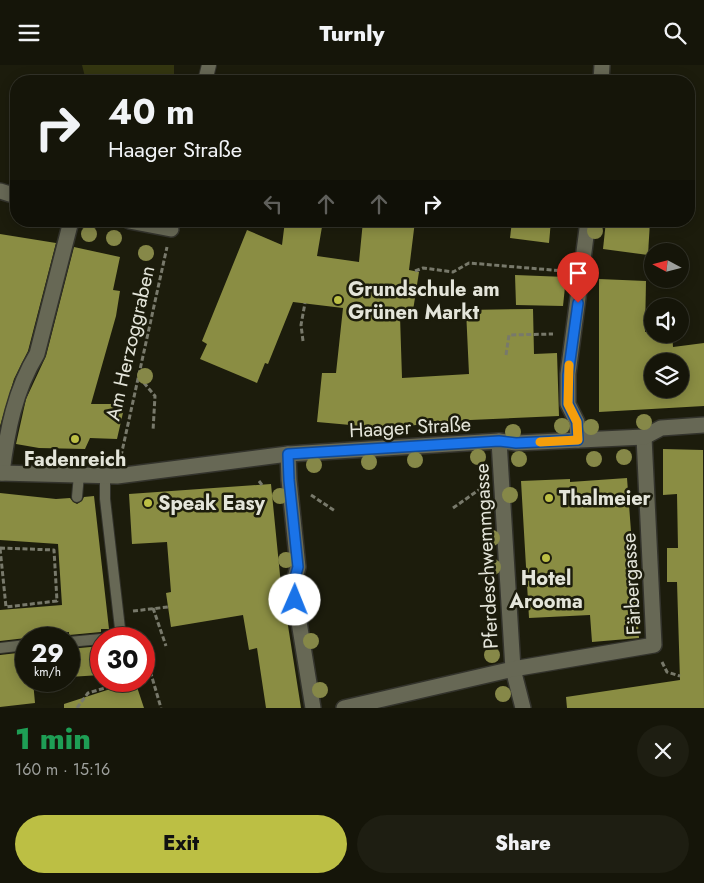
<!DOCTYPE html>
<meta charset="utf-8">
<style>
body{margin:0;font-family:Jost,sans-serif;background:#1e1e12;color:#f1f3f6;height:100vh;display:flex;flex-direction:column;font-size:19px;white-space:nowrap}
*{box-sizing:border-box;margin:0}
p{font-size:16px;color:#9d9f9c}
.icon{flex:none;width:28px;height:28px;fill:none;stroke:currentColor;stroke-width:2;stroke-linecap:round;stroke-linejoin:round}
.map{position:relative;height:643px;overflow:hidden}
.drawer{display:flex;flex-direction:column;background:#151509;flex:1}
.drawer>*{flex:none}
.banner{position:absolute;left:10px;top:10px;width:685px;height:152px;border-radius:20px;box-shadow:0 2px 12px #0003,0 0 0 1px #34342a;background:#151509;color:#f1f3f6;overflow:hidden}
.needle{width:32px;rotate:277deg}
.fabs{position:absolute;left:644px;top:178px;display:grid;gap:10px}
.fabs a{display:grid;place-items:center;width:45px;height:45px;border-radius:50%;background:#151509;box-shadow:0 2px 12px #0003,0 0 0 1px #34342a;font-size:25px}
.speed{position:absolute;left:15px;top:562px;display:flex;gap:10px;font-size:25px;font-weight:700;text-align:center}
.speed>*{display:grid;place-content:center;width:65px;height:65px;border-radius:50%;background:#151509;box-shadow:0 2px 12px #0003,0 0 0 1px #34342a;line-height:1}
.speed small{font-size:12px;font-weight:400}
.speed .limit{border:8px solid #d22;background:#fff;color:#111}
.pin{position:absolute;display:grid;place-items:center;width:42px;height:42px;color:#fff;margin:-51px -21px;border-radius:50% 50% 50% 0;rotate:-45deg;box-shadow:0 0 5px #0007}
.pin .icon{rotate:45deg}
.me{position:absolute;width:55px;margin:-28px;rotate:1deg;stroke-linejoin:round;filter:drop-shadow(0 0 4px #0008)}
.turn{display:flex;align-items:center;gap:18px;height:105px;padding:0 15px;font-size:22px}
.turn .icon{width:65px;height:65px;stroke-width:2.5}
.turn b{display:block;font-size:35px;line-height:42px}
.lanes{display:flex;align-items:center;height:48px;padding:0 15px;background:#0003;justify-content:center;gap:25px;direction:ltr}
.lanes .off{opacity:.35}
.round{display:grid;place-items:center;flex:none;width:52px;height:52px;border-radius:26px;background:#1e1e12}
.headline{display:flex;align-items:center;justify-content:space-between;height:85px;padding:0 15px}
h1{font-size:30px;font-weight:800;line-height:38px;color:#1e9e55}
.cta{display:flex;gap:10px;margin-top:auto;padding:10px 15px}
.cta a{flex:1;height:58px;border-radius:30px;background:#bcbf44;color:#111;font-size:20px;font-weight:800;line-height:58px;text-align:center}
.cta a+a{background:#1e1e12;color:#f1f3f6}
header{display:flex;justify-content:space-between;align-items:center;height:65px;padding:0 15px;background:#151509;font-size:22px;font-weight:800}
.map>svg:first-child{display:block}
</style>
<header><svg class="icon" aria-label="menu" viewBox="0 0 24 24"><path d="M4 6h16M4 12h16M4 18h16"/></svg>Turnly<svg class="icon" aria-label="search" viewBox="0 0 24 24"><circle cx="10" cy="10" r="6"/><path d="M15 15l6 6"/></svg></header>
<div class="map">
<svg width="704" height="643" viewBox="0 0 704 643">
<rect width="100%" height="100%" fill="#1c1c0c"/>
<polygon fill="#343610" points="82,0 174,0 174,16 86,16"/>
<g fill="#8a8d43" fill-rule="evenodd">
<polygon points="285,156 323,156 317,191 359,197 363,156 415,156 409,205 419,207 412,252 400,251 402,313 469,309 466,245 533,244 534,289 557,288 559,351 470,355 384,363 317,357 322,308 336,308 343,243 293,237 268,299 265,298 257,318 200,294 207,279 202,276 247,165 282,180"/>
<polygon points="512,156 551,156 549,178 510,173"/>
<polygon points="606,156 650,156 648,190 603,184"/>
<polygon points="0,169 56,178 28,286 14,314 0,361"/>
<polygon points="74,182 120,192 113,225 120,226 116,251 91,339 125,339 117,374 90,373 85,384 39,383 16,379 26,334 46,291"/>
<polygon points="515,210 566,212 563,241 516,240"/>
<path d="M599,214L646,216L645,267L652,266V269H672L673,282L704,278V341L599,347ZM652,296H680V324H652Z"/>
<polygon points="663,384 703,385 704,643 567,643 566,632 680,615 677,517 667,517 667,483 678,483 677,429 663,430"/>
<polygon points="627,413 639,573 592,577 590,550 529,553 521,416 570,414 570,417"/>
<polygon points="271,419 280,510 301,643 266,643 257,583 249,585 243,550 171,562 166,528 171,527 167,477 132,479 129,429"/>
<polygon points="0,428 56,434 70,433 73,437 77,439 82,436 84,432 94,431 109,564 101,564 101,567 69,570 69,567 26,571 26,573 0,576 0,545 62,540 58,479 0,475"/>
<polygon points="101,581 101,610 69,612 69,584"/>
<polygon points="26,587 26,616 33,616 35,638 0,642 0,590"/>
<polygon points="135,616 144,643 64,643 64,639"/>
</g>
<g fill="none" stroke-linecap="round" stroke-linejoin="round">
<g stroke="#33332c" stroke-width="12">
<g id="service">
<polyline points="77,432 79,410"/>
<polyline points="103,574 121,572 105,434 105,411"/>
<polyline points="69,577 101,574"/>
<polyline points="0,583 26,580"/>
</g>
</g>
<g stroke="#33332c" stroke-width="16">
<polyline id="pedestrian" points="205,16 209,0"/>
</g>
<g stroke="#33332c" stroke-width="18">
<g id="minor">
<polyline points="601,16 602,0"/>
<polyline points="0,126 16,131"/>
<polyline points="129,156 171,164"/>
<polyline points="578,375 577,357 568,339 568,309 588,156"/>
<polyline points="499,376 513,604 523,643"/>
<polyline points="288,389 289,415 298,502 293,520 313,643"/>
<path d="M2,408C7,366 15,325 37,289L71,156"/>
<polyline points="344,643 513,604 654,580 644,372"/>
</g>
</g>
<g stroke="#33332c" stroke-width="18">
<polyline id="tertiary" points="0,408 117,411 288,389 499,376 516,378 644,372 661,363 704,360"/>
</g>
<g stroke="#78796b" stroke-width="3" stroke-dasharray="5 2.5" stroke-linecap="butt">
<polyline points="415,206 423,203 453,207 469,198 564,206"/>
<polyline points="303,276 301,260 305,238"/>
<polyline points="506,290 509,270 553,269"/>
<polyline points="139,312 155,331 153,366"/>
<polyline points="121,391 167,182"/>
<polyline points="259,416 262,420"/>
<polyline points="311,430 335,446"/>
<polyline points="453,443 483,422"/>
<polygon points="0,483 54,485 57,536 6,542"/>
<polyline points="153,543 166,581"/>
<polyline points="133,546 168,542"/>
<polyline points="144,585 161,643"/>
<polyline points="662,597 667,607 680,611"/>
<polyline points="144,612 151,610"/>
<polyline points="77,643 88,628 129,616"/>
</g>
<use href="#service" stroke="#676855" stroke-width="10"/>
<use href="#pedestrian" stroke="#676855" stroke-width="14"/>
<use href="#minor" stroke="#676855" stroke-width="15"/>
<use href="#tertiary" stroke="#676855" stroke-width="15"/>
</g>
<g fill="#868848">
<circle cx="595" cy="166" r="8"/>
<circle cx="89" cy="169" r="8"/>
<circle cx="114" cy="173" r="8"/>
<circle cx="146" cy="188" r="8"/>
<circle cx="145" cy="311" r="8"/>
<circle cx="644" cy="357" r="8"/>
<circle cx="562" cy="361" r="8"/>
<circle cx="591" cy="362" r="8"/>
<circle cx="513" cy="367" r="8"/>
<circle cx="478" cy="392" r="8"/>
<circle cx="624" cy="392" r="8"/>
<circle cx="519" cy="394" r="8"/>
<circle cx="594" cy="394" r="8"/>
<circle cx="415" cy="395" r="8"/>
<circle cx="369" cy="397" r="8"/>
<circle cx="314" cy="400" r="8"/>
<circle cx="510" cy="430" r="8"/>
<circle cx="280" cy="431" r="8"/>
<circle cx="492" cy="473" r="8"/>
<circle cx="286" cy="495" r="8"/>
<circle cx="493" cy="502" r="8"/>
<circle cx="305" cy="529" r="8"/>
<circle cx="311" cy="576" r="8"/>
<circle cx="492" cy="590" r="8"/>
<circle cx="320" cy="625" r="8"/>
<circle cx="503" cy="629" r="8"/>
</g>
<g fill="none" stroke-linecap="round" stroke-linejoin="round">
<g stroke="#114b97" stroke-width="12">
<polyline id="route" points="295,535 293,520 298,502 289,415 288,389 499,376 516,378 578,375 577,357 568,339 568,310 578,238"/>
</g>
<use href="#route" stroke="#1a73e8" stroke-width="9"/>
<polyline stroke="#f59e0b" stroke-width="9" points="540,377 578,375 577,357 568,339 569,300"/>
</g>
<g fill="#bcbf44" stroke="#1c1c0c" stroke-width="2">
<circle cx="338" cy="235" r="5"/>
<circle cx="75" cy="374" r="5"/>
<circle cx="549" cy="433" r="5"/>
<circle cx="148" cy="438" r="5"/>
<circle cx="546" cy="493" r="5"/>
</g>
<g text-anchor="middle" stroke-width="5" stroke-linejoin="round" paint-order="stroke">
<g font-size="20" font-weight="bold" fill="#e4e5da" stroke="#1c1c0c" text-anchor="start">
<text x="348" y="231">Grundschule am<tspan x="348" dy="23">Grünen Markt</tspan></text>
<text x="75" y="401" text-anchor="middle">Fadenreich</text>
<text x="559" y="440">Thalmeier</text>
<text x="158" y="445">Speak Easy</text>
<text x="546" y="520" text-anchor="middle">Hotel<tspan x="546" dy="23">Arooma</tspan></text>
</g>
<g font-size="20" fill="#e4e5da" stroke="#1c1c0c">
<text transform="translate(130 278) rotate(-77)" y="7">Am Herzoggraben</text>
<text transform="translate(410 362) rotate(-3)" y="7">Haager Straße</text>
<text transform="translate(486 491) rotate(-93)" y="7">Pferdeschwemmgasse</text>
<text transform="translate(631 519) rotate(-93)" y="7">Färbergasse</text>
</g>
</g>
</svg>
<div class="fabs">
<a><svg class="needle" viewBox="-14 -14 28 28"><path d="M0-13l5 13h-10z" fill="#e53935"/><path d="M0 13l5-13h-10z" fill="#9d9f9c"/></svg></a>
<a><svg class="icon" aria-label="sound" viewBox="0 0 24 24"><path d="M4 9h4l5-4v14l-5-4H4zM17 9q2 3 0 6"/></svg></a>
<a><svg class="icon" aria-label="layers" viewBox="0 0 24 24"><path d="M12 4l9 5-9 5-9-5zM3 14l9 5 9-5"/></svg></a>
</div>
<div class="speed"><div>29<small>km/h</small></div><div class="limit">30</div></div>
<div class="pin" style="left:578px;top:238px;background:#d93025"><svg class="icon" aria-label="arrive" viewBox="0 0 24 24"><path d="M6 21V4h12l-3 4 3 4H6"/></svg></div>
<svg class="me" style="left:295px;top:535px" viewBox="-20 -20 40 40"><circle r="19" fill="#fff"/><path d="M0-13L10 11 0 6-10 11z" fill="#1a73e8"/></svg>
<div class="banner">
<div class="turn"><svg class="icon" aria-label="right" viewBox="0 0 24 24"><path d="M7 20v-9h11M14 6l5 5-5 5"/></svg><div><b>40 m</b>Haager Straße</div></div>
<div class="lanes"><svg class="icon off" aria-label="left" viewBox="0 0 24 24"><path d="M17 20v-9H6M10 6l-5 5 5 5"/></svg><svg class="icon off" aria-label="ahead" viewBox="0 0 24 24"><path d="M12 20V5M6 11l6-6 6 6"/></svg><svg class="icon off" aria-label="ahead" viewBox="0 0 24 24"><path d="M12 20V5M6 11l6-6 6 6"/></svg><svg class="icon" aria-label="right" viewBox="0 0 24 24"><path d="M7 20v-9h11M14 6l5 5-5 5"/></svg></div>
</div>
</div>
<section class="drawer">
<div class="headline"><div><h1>1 min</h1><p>160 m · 15:16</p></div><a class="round"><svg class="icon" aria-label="close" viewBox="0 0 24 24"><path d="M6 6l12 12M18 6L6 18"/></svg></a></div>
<div class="cta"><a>Exit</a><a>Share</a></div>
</section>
